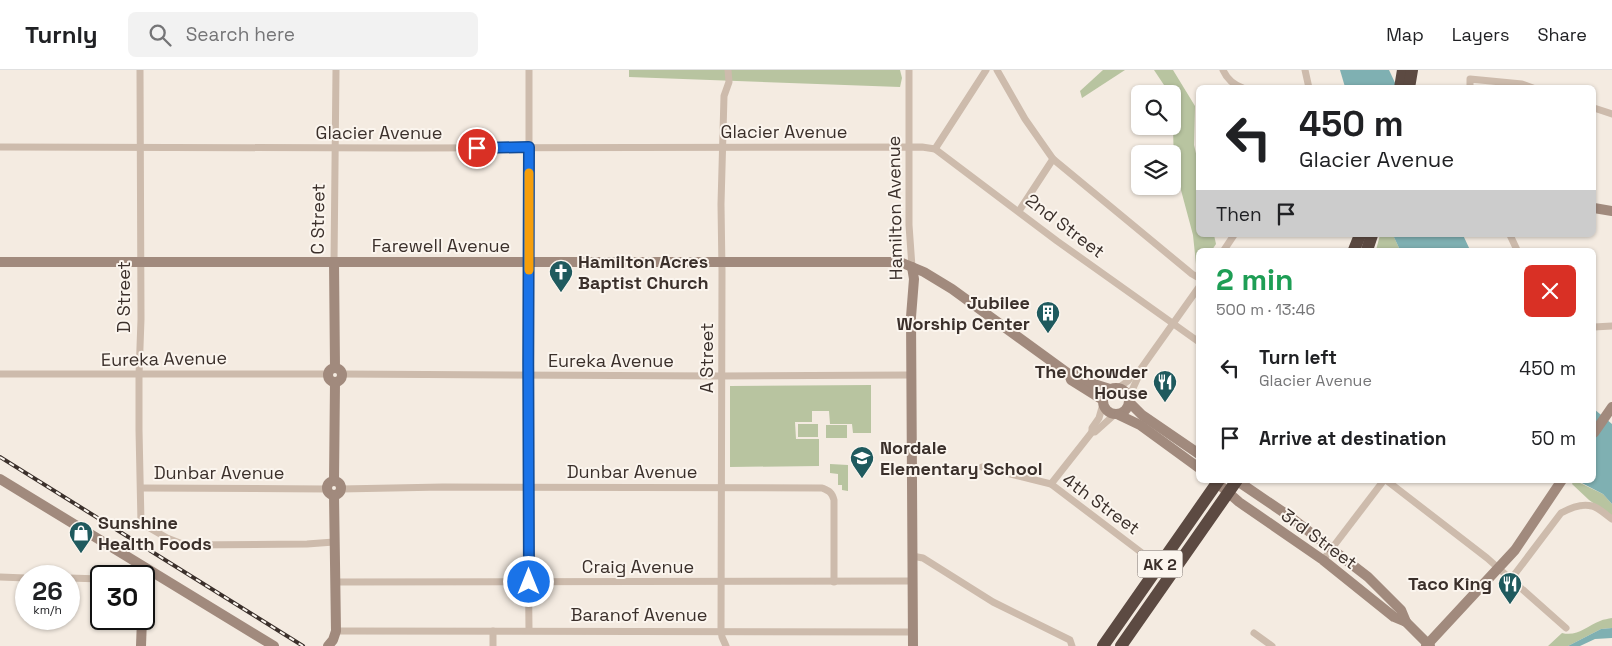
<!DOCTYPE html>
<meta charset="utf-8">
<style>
body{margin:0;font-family:"Space Grotesk",sans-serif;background:#f2f2f2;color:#202124;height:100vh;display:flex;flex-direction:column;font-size:19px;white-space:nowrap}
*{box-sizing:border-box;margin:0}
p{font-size:16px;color:#757577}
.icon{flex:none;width:28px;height:28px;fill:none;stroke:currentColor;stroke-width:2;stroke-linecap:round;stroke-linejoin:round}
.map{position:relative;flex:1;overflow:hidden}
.panel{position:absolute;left:1196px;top:178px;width:400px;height:235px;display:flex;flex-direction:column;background:#fff;border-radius:8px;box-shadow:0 1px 4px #0004}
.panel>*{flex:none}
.top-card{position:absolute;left:1196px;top:15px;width:400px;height:152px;border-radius:8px;box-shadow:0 1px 4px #0004;background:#fff;color:#202124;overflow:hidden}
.fabs{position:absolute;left:1131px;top:15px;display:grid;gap:10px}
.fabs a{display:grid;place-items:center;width:50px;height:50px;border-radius:8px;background:#fff;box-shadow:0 1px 4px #0004;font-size:25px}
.speed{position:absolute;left:15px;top:495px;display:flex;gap:10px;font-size:25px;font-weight:700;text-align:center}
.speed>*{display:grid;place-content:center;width:65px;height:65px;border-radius:50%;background:#fff;box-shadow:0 1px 4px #0004;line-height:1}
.speed small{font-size:12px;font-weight:400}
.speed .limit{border:2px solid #111;border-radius:8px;background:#fff;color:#111}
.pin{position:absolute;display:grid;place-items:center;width:42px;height:42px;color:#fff;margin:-21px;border:2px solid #fff;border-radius:50%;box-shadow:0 1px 5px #0007}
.me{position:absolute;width:55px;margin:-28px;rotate:0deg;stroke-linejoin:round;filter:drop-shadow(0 0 4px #0008)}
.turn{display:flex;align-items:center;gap:18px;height:105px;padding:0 20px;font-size:22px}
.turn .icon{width:65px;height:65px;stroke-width:2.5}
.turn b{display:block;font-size:35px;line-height:42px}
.then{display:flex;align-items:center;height:48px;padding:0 20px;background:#0003;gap:10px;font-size:19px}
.round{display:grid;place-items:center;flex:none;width:52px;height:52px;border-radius:8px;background:#f2f2f2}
.headline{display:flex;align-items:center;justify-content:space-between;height:85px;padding:0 20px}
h1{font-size:30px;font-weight:700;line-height:38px;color:#1e9e55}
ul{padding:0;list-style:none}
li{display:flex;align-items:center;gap:15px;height:70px;padding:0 20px}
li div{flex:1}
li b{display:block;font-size:19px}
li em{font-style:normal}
header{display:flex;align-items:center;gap:30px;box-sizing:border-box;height:70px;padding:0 25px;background:#fff;border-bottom:1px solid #e0e0e0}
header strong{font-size:24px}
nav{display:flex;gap:28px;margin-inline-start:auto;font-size:18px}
.search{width:350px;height:45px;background:#f2f2f2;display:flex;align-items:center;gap:12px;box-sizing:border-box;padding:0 18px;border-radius:8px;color:#757577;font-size:19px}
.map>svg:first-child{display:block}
</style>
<header>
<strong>Turnly</strong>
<div class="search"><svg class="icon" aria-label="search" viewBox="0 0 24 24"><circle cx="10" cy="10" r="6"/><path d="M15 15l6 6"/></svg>Search here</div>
<nav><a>Map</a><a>Layers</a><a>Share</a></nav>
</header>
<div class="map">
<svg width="1612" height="576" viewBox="0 0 1612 576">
<rect width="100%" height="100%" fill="#f4ebe1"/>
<g fill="#b8c4a0">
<polygon points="629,0 900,0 902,8 900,17 629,7"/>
<polygon points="1103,0 1125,0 1082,28 1080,21"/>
<polygon points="1154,0 1173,0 1195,36 1194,75 1199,96 1199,165 1214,165 1216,174 1212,180 1199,180 1199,196 1196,194 1193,165 1174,94 1172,24 1167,24 1166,18"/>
<polygon points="1380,165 1393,165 1400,180 1376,180"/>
<polygon points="871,315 871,363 853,363 852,354 830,354 829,341 812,341 812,352 795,352 796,369 819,369 819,396 730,397 730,316"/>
<rect x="798" y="354" width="20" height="13"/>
<rect x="826" y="355" width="21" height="13"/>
<polygon points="830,394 848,395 848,421 842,420 842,415 838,415 838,404 830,403"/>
<polygon points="1574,410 1603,424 1612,434 1612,446 1589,430 1572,414"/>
<path d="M1612,548V558L1601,559L1568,576H1548L1562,563C1577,567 1587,556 1600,551C1604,549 1608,549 1612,548Z"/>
</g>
<g fill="#7fb0b2">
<polygon points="1340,0 1389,0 1397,17 1345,17"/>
<polygon points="1393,165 1463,165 1470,180 1400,180"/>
<polygon points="1594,339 1612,354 1612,434 1603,424 1576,410 1594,410"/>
<polygon points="1612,558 1612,568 1595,569 1580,576 1568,576 1601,559"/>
</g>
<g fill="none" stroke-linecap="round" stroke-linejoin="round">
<g stroke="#cdbbac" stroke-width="7">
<polyline points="140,0 141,249 139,305 139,360 141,453 167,468 185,475 307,474 334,472"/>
<polyline points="909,0 909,155 912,197"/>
<polyline points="997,0 1025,49 1053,89 1192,204 1199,208"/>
<path d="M1223,0C1227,9 1234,15 1243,18"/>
<polyline points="1305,0 1309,18"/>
<polyline points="1470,18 1470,9 1522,14 1533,18"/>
<polyline points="1594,38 1612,44"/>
<polyline points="0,77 407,78 922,77 935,79 1057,171 1199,272"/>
<polyline points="935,79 986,0"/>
<polyline points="1019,141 1053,89"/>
<polyline points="1510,165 1517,180"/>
<polyline points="1224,180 1234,165"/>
<polyline points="334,192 336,0"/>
<polyline points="1594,257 1612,256"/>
<polyline points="0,304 328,304"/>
<polyline points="341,304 721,306 910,305"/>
<polyline points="1118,318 1128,311 1134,303 1138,302 1140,300 1199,217"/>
<polyline points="1129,327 1139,305 1138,302"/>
<polyline points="1092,362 1092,358 1099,348 1103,334"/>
<polyline points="982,397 1051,414 1142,483"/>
<polyline points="1386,410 1487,488 1566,558"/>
<polyline points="1051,414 1092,362 1095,362 1114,345"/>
<polyline points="141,418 327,419"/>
<path d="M341,419L443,417L822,418C829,421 832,422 834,430V512"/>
<polyline points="912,486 923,488 993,532 1070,570 1072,576"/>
<polyline points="1323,490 1384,410"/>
<polyline points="0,507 26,508"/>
<polyline points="69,508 101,509"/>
<path d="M1511,509L1561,443C1570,438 1581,433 1592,436C1598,437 1606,445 1612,449"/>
<polyline points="335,512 912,511"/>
<polyline points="529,560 527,360 529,225 529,0"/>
<polyline points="336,561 912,562"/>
<polyline points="493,561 493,576"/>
<polyline points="1254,563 1272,576"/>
<polyline points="726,576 722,567 721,560 722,201 721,134 724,26 729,12 728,0"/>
</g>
<g stroke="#a18a7d" stroke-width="10">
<polyline points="1594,138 1612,141"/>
<polyline points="0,192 900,192 924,202 952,219 1069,304 1071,310 1103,330"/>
<polyline points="334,192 335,298"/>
<polyline points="912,197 914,209 911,247 913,576"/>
<circle cx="335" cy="305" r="7"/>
<polyline points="1069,304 1076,305 1094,314 1110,319"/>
<circle cx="1116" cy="331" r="13"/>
<polyline points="1130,333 1142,345 1199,384"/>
<polyline points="1119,345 1140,355 1199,398"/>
<polyline points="1594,363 1612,337"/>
<polyline points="0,409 274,576"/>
<polyline points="1214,410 1239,432 1323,490 1394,547 1406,552 1430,576"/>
<polyline points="1236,410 1289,446 1368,507 1401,540 1406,552"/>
<polyline points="334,411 335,312"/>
<circle cx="334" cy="418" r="7"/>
<polyline points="141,576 142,549"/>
<polyline points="328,576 333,570 336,561 334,425"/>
<polyline points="1426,576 1515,480 1562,410"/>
</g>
<g stroke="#5c4a42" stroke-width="12">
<polyline points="1400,18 1403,0"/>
<polyline points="1409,18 1412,0"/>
<polyline points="1354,180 1360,165"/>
<polyline points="1367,180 1372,165"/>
<polyline points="1103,576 1219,410"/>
<polyline points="1121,576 1237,410"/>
</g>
<g stroke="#3b302b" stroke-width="4">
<polyline id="rail" points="0,387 303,576"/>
</g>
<use href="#rail" stroke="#fbf5ee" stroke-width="2" stroke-dasharray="5.5" stroke-linecap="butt"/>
</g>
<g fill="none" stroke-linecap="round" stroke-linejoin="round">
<g stroke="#114b97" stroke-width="12">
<path id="route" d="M477,78L529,77C528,222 528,367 529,512"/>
</g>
<use href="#route" stroke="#1a73e8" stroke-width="9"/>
<polyline stroke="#f59e0b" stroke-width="9" points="529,103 529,200"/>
</g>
<defs>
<g id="church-pin" transform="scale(1.25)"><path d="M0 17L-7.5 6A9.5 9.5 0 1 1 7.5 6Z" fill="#1f5a5e" stroke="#fbf5ee"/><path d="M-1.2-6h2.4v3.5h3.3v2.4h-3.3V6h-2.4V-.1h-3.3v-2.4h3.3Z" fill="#fff"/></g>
<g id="building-pin" transform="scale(1.25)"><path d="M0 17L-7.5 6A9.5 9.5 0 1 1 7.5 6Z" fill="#1f5a5e" stroke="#fbf5ee"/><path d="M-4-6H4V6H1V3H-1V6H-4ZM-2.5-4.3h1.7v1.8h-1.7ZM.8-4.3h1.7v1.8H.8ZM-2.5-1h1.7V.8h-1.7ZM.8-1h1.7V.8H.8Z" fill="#fff"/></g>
<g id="restaurant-pin" transform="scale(1.25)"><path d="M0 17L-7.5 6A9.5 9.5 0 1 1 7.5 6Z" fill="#1f5a5e" stroke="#fbf5ee"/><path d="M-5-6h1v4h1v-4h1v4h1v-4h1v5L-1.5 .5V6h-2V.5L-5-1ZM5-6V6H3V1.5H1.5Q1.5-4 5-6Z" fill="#fff"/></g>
<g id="school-pin" transform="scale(1.25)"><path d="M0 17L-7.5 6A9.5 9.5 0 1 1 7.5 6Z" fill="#1f5a5e" stroke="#fbf5ee"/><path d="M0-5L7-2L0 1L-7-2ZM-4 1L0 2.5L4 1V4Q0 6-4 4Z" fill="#fff"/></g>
<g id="shop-pin" transform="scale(1.25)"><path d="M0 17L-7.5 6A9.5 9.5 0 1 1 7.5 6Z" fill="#1f5a5e" stroke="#fbf5ee"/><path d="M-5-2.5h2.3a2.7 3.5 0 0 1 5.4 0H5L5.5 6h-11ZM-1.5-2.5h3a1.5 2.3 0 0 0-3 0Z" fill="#fff"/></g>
</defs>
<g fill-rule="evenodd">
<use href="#church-pin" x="561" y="202"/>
<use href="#building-pin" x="1048" y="243"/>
<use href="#restaurant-pin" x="1165" y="312"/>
<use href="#school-pin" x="862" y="388"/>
<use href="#shop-pin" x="81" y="463"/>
<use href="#restaurant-pin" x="1510" y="514"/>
</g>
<g text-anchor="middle" stroke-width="4" stroke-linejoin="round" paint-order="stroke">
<rect fill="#fbf5ee" stroke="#756b66" stroke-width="1" x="1137.5" y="480.5" width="45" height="27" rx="4"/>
<g font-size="16" font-weight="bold" fill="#3b302b">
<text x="1160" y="500">AK 2</text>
</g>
<g font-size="18" fill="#3b302b" stroke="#fbf5ee">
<text x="784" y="68">Glacier Avenue</text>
<text x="379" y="69">Glacier Avenue</text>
<text transform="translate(895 138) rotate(-91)" y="6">Hamilton Avenue</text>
<text transform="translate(318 149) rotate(-89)" y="6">C Street</text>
<text transform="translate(1065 156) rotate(37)" y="6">2nd Street</text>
<text x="441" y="182">Farewell Avenue</text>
<text transform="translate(124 227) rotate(-90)" y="6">D Street</text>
<text transform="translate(707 288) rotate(-90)" y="6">A Street</text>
<text transform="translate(164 289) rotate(-1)" y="6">Eureka Avenue</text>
<text x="611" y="297">Eureka Avenue</text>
<text x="632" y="408">Dunbar Avenue</text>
<text x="219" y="409">Dunbar Avenue</text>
<text transform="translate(1101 434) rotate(36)" y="6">4th Street</text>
<text transform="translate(1319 469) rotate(36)" y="6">3rd Street</text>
<text x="638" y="503">Craig Avenue</text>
<text x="639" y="551">Baranof Avenue</text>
</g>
<g font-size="18" font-weight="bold" fill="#3b302b" stroke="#fbf5ee" text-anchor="start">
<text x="578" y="198">Hamilton Acres<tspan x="578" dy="21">Baptist Church</tspan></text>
<text x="1030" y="239" text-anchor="end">Jubilee<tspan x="1030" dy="21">Worship Center</tspan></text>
<text x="1148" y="308" text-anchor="end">The Chowder<tspan x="1148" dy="21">House</tspan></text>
<text x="880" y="384">Nordale<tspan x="880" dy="21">Elementary School</tspan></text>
<text x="98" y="459">Sunshine<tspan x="98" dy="21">Health Foods</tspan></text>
<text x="1492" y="520" text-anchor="end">Taco King</text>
</g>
</g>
</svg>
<div class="fabs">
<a><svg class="icon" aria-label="search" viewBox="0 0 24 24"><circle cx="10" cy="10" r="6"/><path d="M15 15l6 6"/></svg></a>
<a><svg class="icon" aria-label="layers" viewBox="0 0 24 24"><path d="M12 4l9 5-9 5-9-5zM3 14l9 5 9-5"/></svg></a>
</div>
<div class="speed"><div>26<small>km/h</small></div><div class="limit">30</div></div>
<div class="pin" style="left:477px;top:78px;background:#d93025"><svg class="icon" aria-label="arrive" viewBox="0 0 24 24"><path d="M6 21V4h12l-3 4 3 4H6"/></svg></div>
<svg class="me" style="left:529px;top:512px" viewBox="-20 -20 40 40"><circle r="17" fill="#1a73e8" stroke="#fff" stroke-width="3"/><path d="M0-11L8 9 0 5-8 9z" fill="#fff"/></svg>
<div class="top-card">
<div class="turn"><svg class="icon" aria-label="left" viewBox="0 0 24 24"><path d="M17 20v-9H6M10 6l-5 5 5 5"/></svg><div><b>450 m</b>Glacier Avenue</div></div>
<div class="then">Then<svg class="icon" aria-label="arrive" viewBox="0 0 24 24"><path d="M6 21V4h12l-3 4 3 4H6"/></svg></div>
</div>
<section class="panel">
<div class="headline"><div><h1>2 min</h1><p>500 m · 13:46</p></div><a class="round" style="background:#d93025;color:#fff"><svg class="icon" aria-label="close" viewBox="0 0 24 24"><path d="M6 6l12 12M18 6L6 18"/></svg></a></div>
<ul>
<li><svg class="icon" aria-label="left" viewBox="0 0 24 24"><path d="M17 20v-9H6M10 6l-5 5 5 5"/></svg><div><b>Turn left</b><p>Glacier Avenue</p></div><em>450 m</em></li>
<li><svg class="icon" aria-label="arrive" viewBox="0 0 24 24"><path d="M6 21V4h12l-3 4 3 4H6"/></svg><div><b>Arrive at destination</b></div><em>50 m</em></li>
</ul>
</section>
</div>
